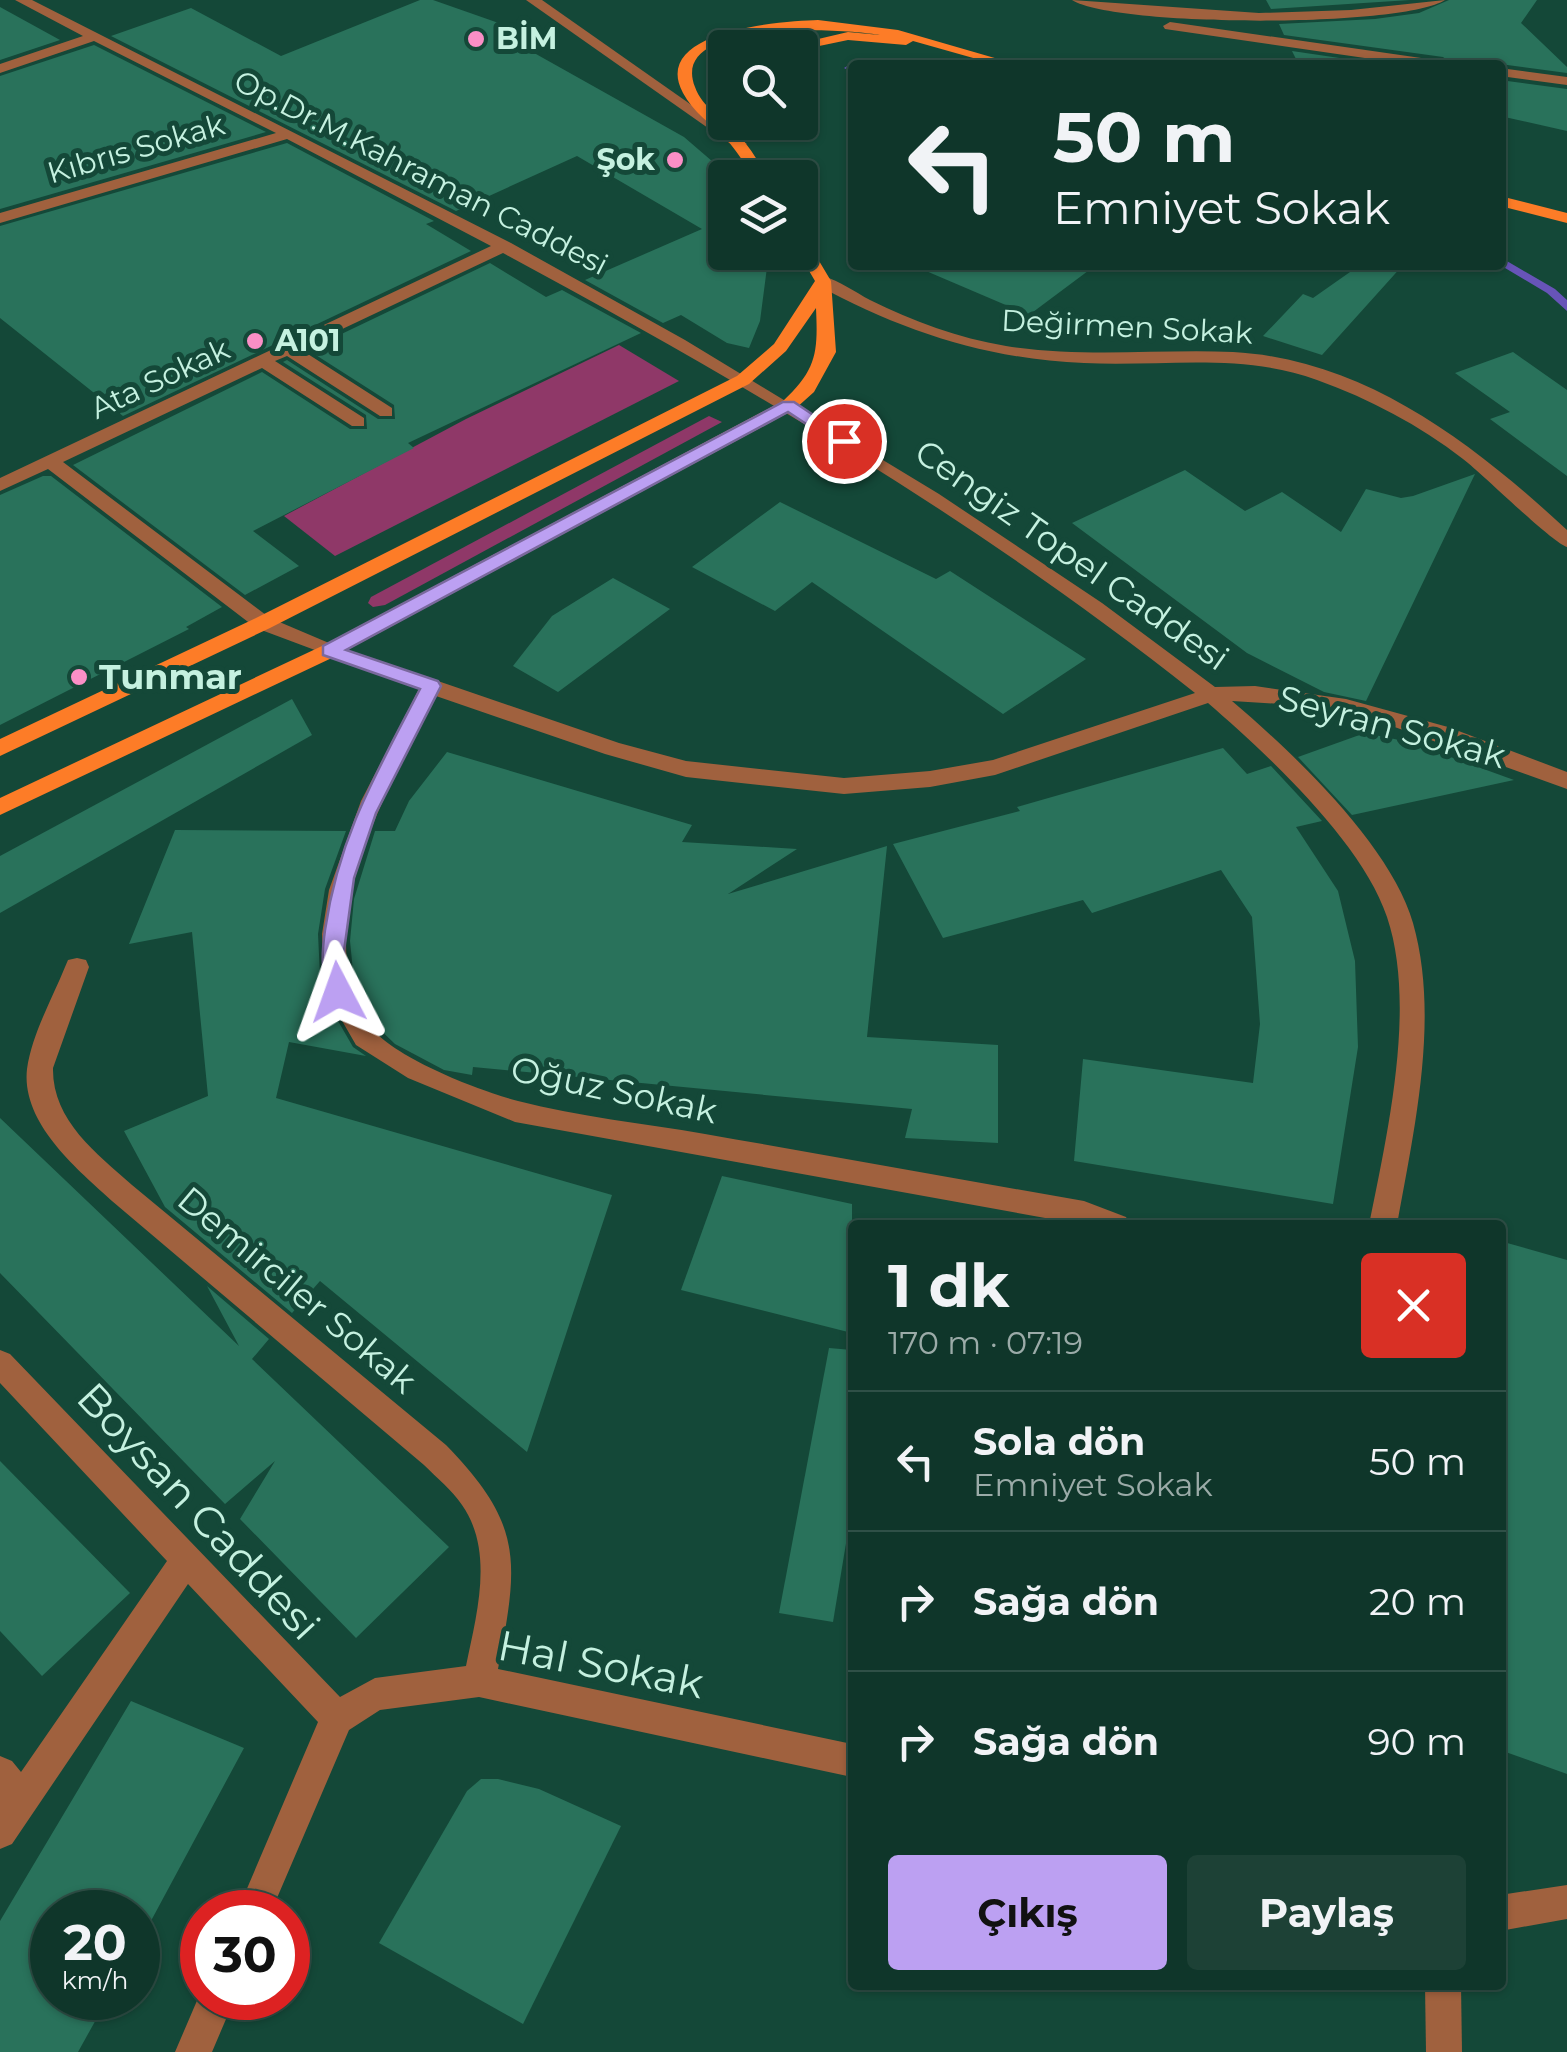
<!DOCTYPE html>
<html lang="tr">
<meta charset="utf-8">
<style>
body{margin:0;font-family:Montserrat,sans-serif;background:#1d4136;color:#f1f3f6;height:100vh;display:flex;flex-direction:column;font-size:38px;white-space:nowrap}
*{box-sizing:border-box;margin:0}
p{font-size:32px;color:#9baba8}
.icon{flex:none;width:55px;height:55px;fill:none;stroke:currentColor;stroke-width:2;stroke-linecap:round;stroke-linejoin:round}
.map{position:relative;flex:1;overflow:hidden}
.side{position:absolute;left:848px;top:1220px;width:658px;height:770px;display:flex;flex-direction:column;background:#0f362a;border-radius:10px;box-shadow:0 2px 8px #0004,0 0 0 2px #2f5047}
.side>*{flex:none}
.banner{position:absolute;left:848px;top:60px;width:658px;height:210px;border-radius:10px;box-shadow:0 2px 8px #0004,0 0 0 2px #2f5047;background:#0f362a;color:#f1f3f6;overflow:hidden}
.fabs{position:absolute;left:708px;top:30px;display:grid;gap:20px}
.fabs a{display:grid;place-items:center;width:110px;height:110px;border-radius:10px;background:#0f362a;box-shadow:0 2px 8px #0004,0 0 0 2px #2f5047;font-size:50px}
.speed{position:absolute;left:30px;top:1890px;display:flex;gap:20px;font-size:50px;font-weight:700;text-align:center}
.speed>*{display:grid;place-content:center;width:130px;height:130px;border-radius:50%;background:#0f362a;box-shadow:0 2px 8px #0004,0 0 0 2px #2f5047;line-height:1}
.speed small{font-size:25px;font-weight:400}
.speed .limit{border:15px solid #d22;background:#fff;color:#111}
.pin{position:absolute;display:grid;place-items:center;width:85px;height:85px;color:#fff;margin:-42px;border:5px solid #fff;border-radius:50%;box-shadow:0 2px 10px #0007}
.me{position:absolute;width:110px;margin:-55px;rotate:356deg;stroke-linejoin:round;filter:drop-shadow(0 0 8px #0008)}
.turn{display:flex;align-items:center;gap:35px;height:210px;padding:0 40px;font-size:45px}
.turn .icon{width:130px;height:130px;stroke-width:2.5}
.turn b{display:block;font-size:70px;line-height:85px}
.round{display:grid;place-items:center;flex:none;width:105px;height:105px;border-radius:10px;background:#1d4136}
.summary{display:flex;align-items:center;justify-content:space-between;height:170px;padding:0 40px}
h1{font-size:60px;font-weight:700;line-height:75px}
.button{display:flex;gap:20px;margin-top:auto;padding:20px 40px}
.button a{flex:1;height:115px;border-radius:10px;background:#bca0f2;color:#111;font-size:40px;font-weight:700;line-height:115px;text-align:center}
.button a+a{background:#1d4136;color:#f1f3f6}
ul{padding:0;list-style:none}
li{display:flex;align-items:center;gap:30px;height:140px;padding:0 40px;border-top:2px solid #2f5047}
li div{flex:1}
li b{display:block;font-size:38px}
li em{font-style:normal}
.map>svg:first-child{display:block}
</style>
<div class="map">
<svg width="1567" height="2052" viewBox="0 0 1567 2052">
<rect width="100%" height="100%" fill="#144838"/>
<g fill="#8f3868">
<polygon points="619,345 679,381 335,556 284,516 466,419"/>
<polygon points="709,416 722,422 385,605 373,607 368,603 371,597"/>
</g>
<g fill="none" stroke-linecap="round" stroke-linejoin="round">
<g fill="#6754b8" fill-rule="evenodd">
<polygon points="849,65 852,66 852,72 844,68"/>
<polygon points="1500,257 1555,289 1567,300 1567,311 1547,293 1500,265"/>
</g>
</g>
<g fill="#29725b">
<polygon points="420,0 433,0 527,33 511,40 684,137 727,174 725,252 769,252 760,321 749,348 727,343 681,315 663,323 585,280 702,229 577,156 456,211 111,36 191,8 281,56"/>
<polygon points="1266,0 1410,0 1271,9"/>
<polygon points="1449,0 1537,0 1521,23 1567,67 1567,73 1500,64 1453,65 1443,57 1284,35 1279,24 1375,19 1419,13"/>
<polygon points="0,7 60,40 0,60"/>
<polygon points="94,45 266,132 0,209 0,76"/>
<polygon points="1292,51 1387,65 1299,65"/>
<polygon points="1500,80 1567,89 1567,131 1500,116"/>
<polygon points="287,143 434,221 426,224 471,251 123,416 0,318 0,226"/>
<polygon points="490,263 546,297 562,290 641,333 408,443 414,448 253,531 299,566 245,595 73,465 262,372 350,429 367,429 366,415 283,362 287,360 378,419 395,419 394,405 308,350"/>
<polygon points="912,265 1096,265 1029,315"/>
<polygon points="1360,265 1403,265 1322,355 1263,336 1303,294 1313,298"/>
<polygon points="1513,352 1567,390 1567,476 1490,419 1510,412 1455,373"/>
<polygon points="1185,470 1245,511 1282,492 1341,532 1366,489 1401,498 1413,496 1475,474 1366,701 1324,692 1247,653 1072,523"/>
<polygon points="43,476 51,476 222,607 186,627 189,629 0,725 0,495"/>
<polygon points="780,502 936,579 950,571 1086,659 1003,714 812,582 775,611 692,567"/>
<polygon points="613,578 670,609 558,692 513,666 552,616"/>
<polygon points="292,699 312,735 0,913 0,856"/>
<polygon points="1365,733 1409,742 1514,780 1352,815 1298,757"/>
<polygon points="1223,748 1247,774 1271,766 1322,821 1296,827 1338,891 1355,961 1358,1047 1333,1204 1074,1161 1083,1059 1253,1083 1260,1024 1252,917 1221,870 1092,913 1083,900 943,938 893,844 1020,811 1017,807"/>
<polygon points="447,752 692,825 682,842 797,849 728,894 887,846 867,1037 998,1045 998,1143 905,1138 912,1109 473,1067 472,1075 444,1070 395,1044 369,1019 354,981 350,941 354,899 375,831 395,831 409,801"/>
<polygon points="175,830 346,831 325,889 318,934 320,975 334,1014 353,1047 366,1056 289,1042 276,1098 612,1195 527,1452 320,1281 292,1313 165,1207 124,1131 208,1096 192,932 129,944"/>
<polygon points="0,1118 239,1346 207,1286 269,1339 252,1359 449,1547 356,1638 240,1519 275,1461 225,1504 0,1273"/>
<polygon points="722,1176 852,1204 852,1333 681,1290"/>
<polygon points="1500,1241 1567,1260 1567,1774 1500,1750"/>
<polygon points="829,1348 852,1350 852,1507 833,1622 779,1613"/>
<polygon points="0,1461 130,1593 42,1676 0,1631"/>
<polygon points="131,1701 244,1748 138,1945 138,1912 52,1912 52,1998 108,1998 78,2052 0,2052 0,1921"/>
<polygon points="481,1779 498,1779 539,1789 621,1826 523,2024 379,1943 467,1791"/>
</g>
<g fill="none" stroke-linecap="round" stroke-linejoin="round">
<polyline stroke="#75a494" stroke-width="4" stroke-dasharray="2.5 2.5" stroke-linecap="butt" points="800,190 811,211"/>
<g fill="#a0613e" fill-rule="evenodd">
<path d="M15,0H32L511,243L685,340L939,494L1102,603L1215,687L1255,686L1346,699L1448,727L1567,772V789L1389,725L1299,705L1232,701C1292,752 1391,845 1413,923C1440,1018 1414,1130 1397,1225H1369C1387,1135 1417,1006 1387,917C1362,842 1267,754 1208,703L995,775L930,787L844,794L686,777L605,754L436,696C390,784 308,922 366,1021C387,1056 480,1091 518,1101C579,1117 643,1123 705,1134C831,1156 958,1179 1084,1201L1126,1217L1130,1225H1084L515,1122L408,1078L356,1045L337,1012L324,975L322,934L329,890L361,801L419,689L256,628L48,469L0,491V478L491,246L287,139L0,223V213L276,133L94,41L0,73V64L83,36ZM503,253C743,382 981,523 1195,693L993,760L930,771L844,778L686,761L619,743L336,646L270,618L63,462L262,368L352,426H364V418L275,361L287,356L380,416H392V408L300,349Z"/>
<polygon points="526,0 542,0 747,144 735,147"/>
<path d="M1072,0L1259,13L1351,10L1445,0C1401,28 1115,27 1072,0Z"/>
<polygon points="1170,22 1442,61 1449,65 1413,65 1165,29 1163,26"/>
<polygon points="1500,68 1567,77 1567,85 1500,76"/>
<path d="M823,276C840,281 855,292 870,300C913,321 958,338 1006,346C1082,358 1157,349 1233,352C1365,359 1474,444 1567,530V547C1551,542 1484,475 1463,459C1419,425 1370,399 1317,380C1241,352 1162,367 1084,363C986,359 902,331 817,285L815,281Z"/>
<path d="M77,958L86,960L89,967L53,1068C52,1120 96,1153 132,1185L446,1445C525,1526 518,1563 498,1669L852,1744V1777L479,1697L380,1710L349,1730L271,1912H237L318,1722L188,1584L12,1844L0,1849V1756L12,1761L21,1772L167,1561L0,1383V1350L10,1354L340,1697L375,1678L466,1666C476,1616 495,1552 462,1505C452,1490 437,1478 424,1465L112,1201C77,1169 21,1123 27,1069C32,1034 52,999 65,967L68,960Z"/>
<polygon points="1567,1885 1567,1919 1500,1931 1500,1895"/>
<polygon points="1425,1985 1461,1985 1462,2052 1426,2052"/>
<polygon points="202,1989 202,1998 235,1998 212,2052 175,2052"/>
</g>
<g fill="#fd7c27" fill-rule="evenodd">
<path d="M818,20L898,30L1019,65H998L913,41L906,45L848,40L800,50L780,48L848,32L880,35C847,29 667,17 695,87C702,107 723,119 737,133C749,146 759,162 768,178H753C745,164 737,151 726,139C711,124 693,112 683,93C649,30 784,21 818,20Z"/>
<polygon points="1500,196 1567,213 1567,223 1500,206"/>
<path d="M800,237L806,239L831,281L836,352L814,392L795,409L336,656L0,815V798L322,646L783,401C817,370 818,352 816,308L786,351L749,384L270,628L0,756V739L256,618L737,376L774,344L815,281L798,252Z"/>
</g>
</g>
<path fill="#bca0f2" stroke="#7a689d" stroke-width="2.5" d="M783,402H794L852,441L838,445L788,412L346,650L438,681L441,686L376,813L354,878L344,951L349,992L345,998H330C320,978 322,951 325,930C339,835 377,772 420,689L323,655V646Z"/>
<g fill="#fa8fc6" stroke="#144838" stroke-width="4">
<circle cx="476" cy="39" r="10"/>
<circle cx="675" cy="160" r="10"/>
<circle cx="255" cy="341" r="10"/>
<circle cx="79" cy="677" r="10"/>
</g>
<g text-anchor="middle" stroke-width="10" stroke-linejoin="round" paint-order="stroke">
<g font-size="30" font-weight="bold" fill="#c5f1e0" stroke="#144838" text-anchor="start">
<text x="496" y="49">BİM</text>
<text x="655" y="170" text-anchor="end">Şok</text>
<text x="275" y="351">A101</text>
</g>
<g font-size="30" fill="#c5f1e0" stroke="#144838">
<text transform="translate(136 149) rotate(-16)" y="10">Kıbrıs Sokak</text>
<text transform="translate(421 173) rotate(27)" y="10">Op.Dr.M.Kahraman Caddesi</text>
<text transform="translate(1127 327) rotate(3)" y="10">Değirmen Sokak</text>
<text transform="translate(160 379) rotate(-25)" y="10">Ata Sokak</text>
</g>
<g font-size="35" fill="#c5f1e0" stroke="#144838">
<text transform="translate(1072 555) rotate(35)" y="12">Cengiz Topel Caddesi</text>
<text transform="translate(1392 727) rotate(15)" y="12">Seyran Sokak</text>
<text transform="translate(614 1090) rotate(12)" y="12">Oğuz Sokak</text>
<text transform="translate(297 1290) rotate(40)" y="12">Demirciler Sokak</text>
</g>
<g font-size="35" font-weight="bold" fill="#c5f1e0" stroke="#144838" text-anchor="start">
<text x="99" y="689">Tunmar</text>
</g>
<g font-size="42" fill="#c5f1e0" stroke="#144838">
<text transform="translate(199 1511) rotate(47)" y="15">Boysan Caddesi</text>
<text transform="translate(601 1664) rotate(11)" y="15">Hal Sokak</text>
</g>
</g>
</svg>
<div class="fabs">
<a><svg class="icon" aria-label="search" viewBox="0 0 24 24"><circle cx="10" cy="10" r="6"/><path d="M15 15l6 6"/></svg></a>
<a><svg class="icon" aria-label="layers" viewBox="0 0 24 24"><path d="M12 4l9 5-9 5-9-5zM3 14l9 5 9-5"/></svg></a>
</div>
<div class="speed"><div>20<small>km/h</small></div><div class="limit">30</div></div>
<div class="pin" style="left:844px;top:441px;background:#d93025"><svg class="icon" aria-label="arrive" viewBox="0 0 24 24"><path d="M6 21V4h12l-3 4 3 4H6"/></svg></div>
<svg class="me" style="left:338px;top:992px" viewBox="-20 -20 40 40"><path d="M0-17L14 15 0 8-14 15z" fill="#bca0f2" stroke="#fff" stroke-width="4"/></svg>
<div class="banner">
<div class="turn"><svg class="icon" aria-label="left" viewBox="0 0 24 24"><path d="M17 20v-9H6M10 6l-5 5 5 5"/></svg><div><b>50 m</b>Emniyet Sokak</div></div>
</div>
<section class="side">
<div class="summary"><div><h1>1 dk</h1><p>170 m · 07:19</p></div><a class="round" style="background:#d93025;color:#fff"><svg class="icon" aria-label="close" viewBox="0 0 24 24"><path d="M6 6l12 12M18 6L6 18"/></svg></a></div>
<ul>
<li><svg class="icon" aria-label="left" viewBox="0 0 24 24"><path d="M17 20v-9H6M10 6l-5 5 5 5"/></svg><div><b>Sola dön</b><p>Emniyet Sokak</p></div><em>50 m</em></li>
<li><svg class="icon" aria-label="right" viewBox="0 0 24 24"><path d="M7 20v-9h11M14 6l5 5-5 5"/></svg><div><b>Sağa dön</b></div><em>20 m</em></li>
<li><svg class="icon" aria-label="right" viewBox="0 0 24 24"><path d="M7 20v-9h11M14 6l5 5-5 5"/></svg><div><b>Sağa dön</b></div><em>90 m</em></li>
</ul>
<div class="button"><a>Çıkış</a><a>Paylaş</a></div>
</section>
</div>
